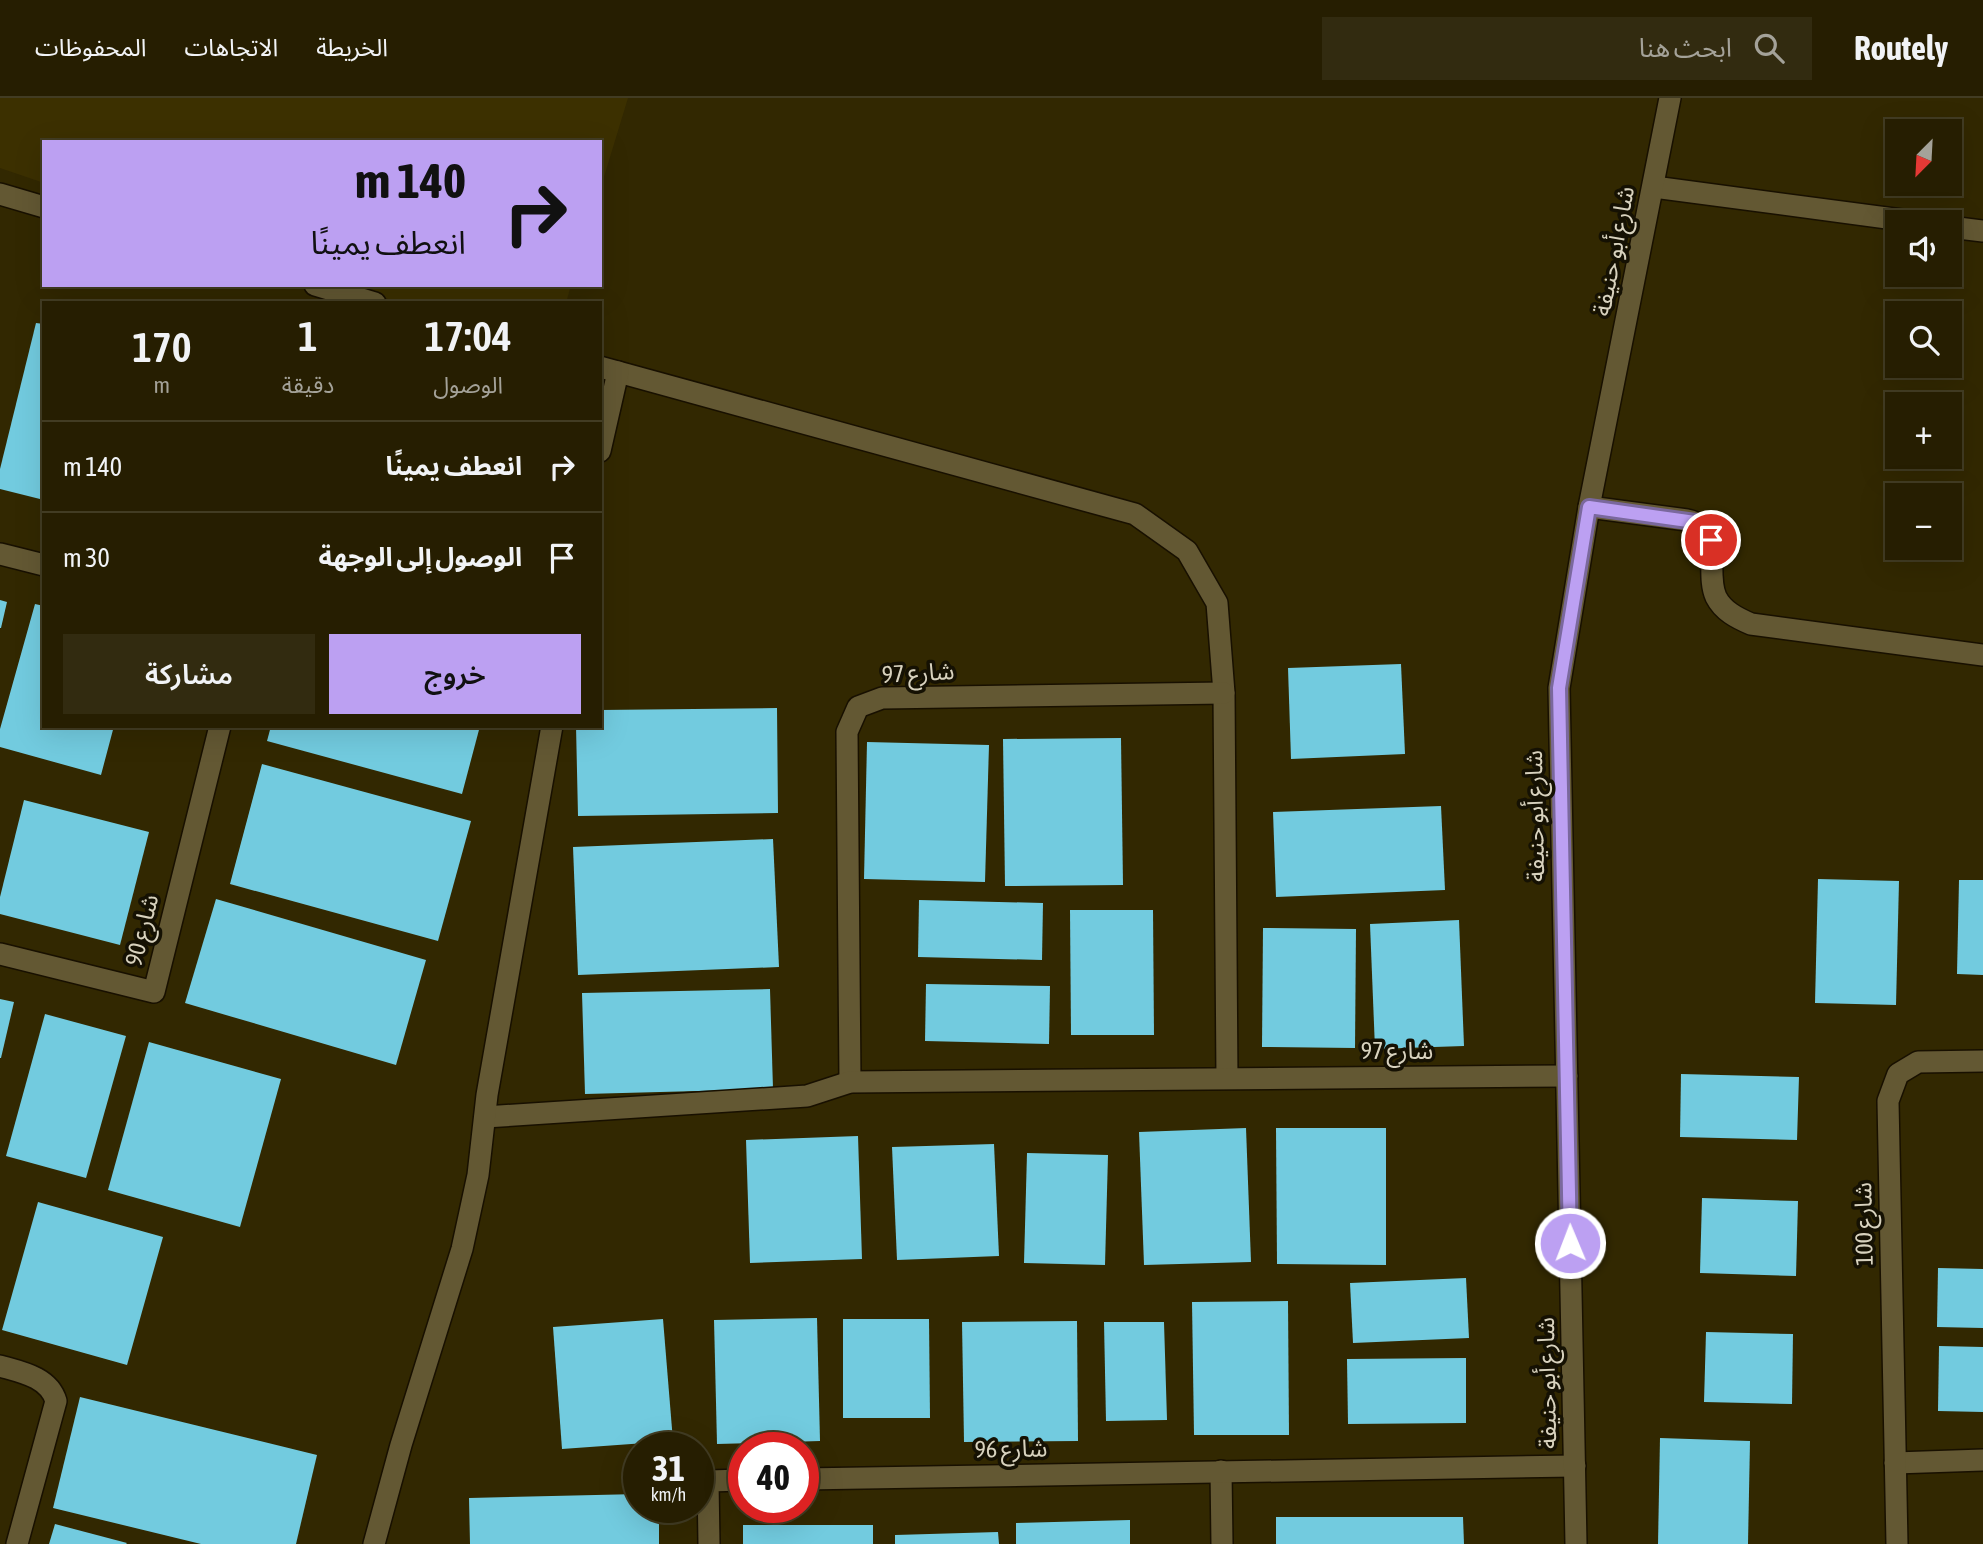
<!DOCTYPE html>
<html lang="ar">
<meta charset="utf-8">
<style>
body{margin:0;font-family:"Asap Condensed","Noto Sans Arabic",sans-serif;background:#322b10;color:#f1f3f6;direction:rtl;height:100vh;display:flex;flex-direction:column;font-size:26px;white-space:nowrap}
*{box-sizing:border-box;margin:0}
p{font-size:23px;color:#a4a299}
.icon{flex:none;width:38px;height:38px;fill:none;stroke:currentColor;stroke-width:2;stroke-linecap:round;stroke-linejoin:round}
.map{position:relative;flex:1;overflow:hidden;direction:ltr}
.side{position:absolute;left:42px;top:203px;width:560px;height:427px;display:flex;flex-direction:column;background:#261e01;border-radius:0px;box-shadow:0 7px 28px #0002,0 0 0 2px #423c23;direction:rtl}
.side>*{flex:none}
.hud{position:absolute;left:42px;top:42px;width:560px;height:147px;border-radius:0px;box-shadow:0 7px 28px #0002,0 0 0 2px #423c23;direction:rtl;background:#bca0f2;color:#111;overflow:hidden}
.needle{width:46px;rotate:204deg}
.tools{position:absolute;left:1885px;top:21px;display:grid;gap:14px}
.tools a{display:grid;place-items:center;width:77px;height:77px;border-radius:0px;background:#261e01;box-shadow:0 7px 28px #0002,0 0 0 2px #423c23;font-size:35px}
.speed{position:absolute;left:623px;top:1334px;display:flex;gap:14px;font-size:35px;font-weight:700;text-align:center}
.speed>*{display:grid;place-content:center;width:91px;height:91px;border-radius:50%;background:#261e01;box-shadow:0 7px 28px #0002,0 0 0 2px #423c23;line-height:1}
.speed small{font-size:18px;font-weight:400}
.speed .limit{border:10px solid #d22;background:#fff;color:#111}
.pin{position:absolute;display:grid;place-items:center;width:60px;height:60px;color:#fff;margin:-30px;border:4px solid #fff;border-radius:50%;box-shadow:0 2px 7px #0007}
.me{position:absolute;width:77px;margin:-38px;rotate:359deg;stroke-linejoin:round;filter:drop-shadow(0 0 5px #0008)}
.turn{display:flex;align-items:center;gap:24px;height:147px;padding:0 21px;font-size:32px}
.turn .icon{width:91px;height:91px;stroke-width:2.5}
.turn b{display:block;font-size:49px;line-height:60px}
.eta{display:flex;justify-content:space-evenly;align-items:center;height:119px;text-align:center}
.eta b{font-size:42px;font-weight:600;line-height:49px}
.primary-button{display:flex;gap:14px;margin-top:auto;padding:14px 21px}
.primary-button a{flex:1;height:80px;border-radius:0px;background:#bca0f2;color:#111;font-size:28px;font-weight:600;line-height:80px;text-align:center}
.primary-button a+a{background:#322b10;color:#f1f3f6}
ul{padding:0;list-style:none}
li{display:flex;align-items:center;gap:21px;height:91px;padding:0 21px;border-top:2px solid #423c23}
li div{flex:1}
li b{display:block;font-size:26px}
li em{font-style:normal}
header{display:flex;align-items:center;gap:42px;box-sizing:border-box;height:98px;padding:0 35px;background:#261e01;border-bottom:2px solid #423c23}
header strong{font-size:33px}
nav{display:flex;gap:38px;margin-inline-start:auto;font-size:24px}
.search{width:490px;height:63px;background:#322b10;display:flex;align-items:center;gap:18px;box-sizing:border-box;padding:0 24px;border-radius:0px;color:#a4a299;font-size:26px}
.map>svg:first-child{display:block}
</style>
<header>
<strong>Routely</strong>
<div class="search"><svg class="icon" aria-label="search" viewBox="0 0 24 24"><circle cx="10" cy="10" r="6"/><path d="M15 15l6 6"/></svg>ابحث هنا</div>
<nav><a>الخريطة</a><a>الاتجاهات</a><a>المحفوظات</a></nav>
</header>
<div class="map">
<svg width="1983" height="1446" viewBox="0 0 1983 1446">
<rect width="100%" height="100%" fill="#322801"/>
<g fill="#3c3000">
<polygon points="0,0 628,0 600,92 600,44 44,44 44,85 0,70"/>
<polygon points="348,187 571,187 566,205 400,205"/>
</g>
<g fill="#72cbdf">
<polygon points="36,225 44,226 44,402 0,391 0,371"/>
<polygon points="0,502 7,504 1,530 0,530"/>
<polygon points="35,506 44,508 44,628 114,628 101,677 0,649 0,631"/>
<polygon points="1401,566 1405,656 1291,661 1288,570"/>
<polygon points="777,610 778,715 578,718 576,628 600,628 600,612"/>
<polygon points="271,628 480,628 462,696 267,643"/>
<polygon points="1121,640 1123,787 1005,788 1003,641"/>
<polygon points="867,644 989,647 985,784 864,781"/>
<polygon points="262,666 471,723 438,843 230,786"/>
<polygon points="24,702 149,734 120,847 0,816 0,799"/>
<polygon points="1441,708 1445,792 1276,799 1273,714"/>
<polygon points="773,741 779,869 578,877 573,749"/>
<polygon points="1818,781 1899,783 1896,907 1815,905"/>
<polygon points="1959,782 1983,782 1983,877 1957,876"/>
<polygon points="216,801 426,862 396,967 185,905"/>
<polygon points="919,802 1043,805 1042,862 918,859"/>
<polygon points="1070,812 1153,812 1154,937 1071,937"/>
<polygon points="1459,822 1464,948 1375,951 1370,826"/>
<polygon points="1263,830 1356,831 1355,950 1262,949"/>
<polygon points="926,886 1050,888 1049,946 925,943"/>
<polygon points="770,891 773,991 585,996 582,895"/>
<polygon points="0,901 14,904 1,960 0,960"/>
<polygon points="45,916 126,938 86,1080 6,1058"/>
<polygon points="149,944 281,981 240,1129 108,1092"/>
<polygon points="1681,976 1799,979 1797,1042 1680,1039"/>
<polygon points="1246,1030 1251,1164 1144,1167 1139,1034"/>
<polygon points="1276,1030 1386,1030 1386,1167 1277,1166"/>
<polygon points="858,1038 862,1161 750,1165 746,1042"/>
<polygon points="994,1046 999,1158 897,1162 892,1049"/>
<polygon points="1027,1055 1108,1057 1105,1167 1024,1165"/>
<polygon points="1702,1100 1798,1103 1796,1178 1700,1175"/>
<polygon points="38,1104 163,1139 127,1267 2,1232"/>
<polygon points="1938,1170 1983,1171 1983,1230 1937,1229"/>
<polygon points="1466,1180 1469,1240 1353,1245 1350,1185"/>
<polygon points="1288,1203 1289,1337 1194,1337 1192,1204"/>
<polygon points="817,1220 820,1343 717,1346 714,1222"/>
<polygon points="663,1221 673,1343 562,1351 553,1229"/>
<polygon points="843,1221 929,1221 930,1320 843,1320"/>
<polygon points="1077,1223 1078,1343 964,1344 962,1224"/>
<polygon points="1104,1224 1164,1224 1167,1322 1106,1323"/>
<polygon points="1706,1234 1793,1236 1792,1306 1704,1304"/>
<polygon points="1939,1248 1983,1249 1983,1314 1938,1313"/>
<polygon points="1466,1260 1466,1325 1348,1326 1347,1261"/>
<polygon points="80,1299 317,1357 296,1446 201,1446 53,1410"/>
<polygon points="1660,1340 1750,1343 1748,1446 1658,1446"/>
<polygon points="639,1396 639,1409 659,1409 659,1446 470,1446 469,1400"/>
<polygon points="1276,1419 1463,1419 1464,1446 1276,1446"/>
<polygon points="1130,1422 1130,1446 1016,1446 1016,1425"/>
<polygon points="55,1426 127,1445 126,1446 49,1446"/>
<rect x="743" y="1427" width="130" height="19"/>
<polygon points="998,1434 999,1446 895,1446 895,1437"/>
</g>
<g fill="none" stroke-linecap="round" stroke-linejoin="round">
<g stroke="#181000" stroke-width="24">
<g id="minor">
<polyline points="1654,89 1917,124"/>
<polyline points="0,96 44,109"/>
<polyline points="1950,129 1983,133"/>
<polyline points="315,187 375,205"/>
<polyline points="600,269 1135,416 1187,453 1217,505 1224,595 1227,980"/>
<polyline points="600,353 618,274"/>
<path d="M1589,409L1687,422C1726,430 1704,473 1716,499C1723,513 1737,520 1751,526L1983,557"/>
<polyline points="0,456 44,467"/>
<polyline points="0,856 154,894 220,628"/>
<polyline points="850,984 847,634 858,609 882,600 1224,595"/>
<polyline points="485,1019 807,998 850,984 1567,978"/>
<path d="M0,1268C21,1274 49,1279 56,1303L17,1446"/>
<polyline points="1895,1365 1983,1362"/>
<polyline points="1221,1373 1222,1446"/>
<polyline points="803,1381 1575,1368"/>
<polyline points="374,1446 401,1347 462,1151 478,1077 487,997 552,628"/>
<polyline points="709,1446 708,1383 744,1382"/>
<polyline points="1576,1446 1559,590 1589,409 1670,0"/>
<polyline points="1897,1446 1888,1003 1898,976 1918,964 1983,963"/>
</g>
</g>
<use href="#minor" stroke="#635833" stroke-width="21"/>
</g>
<g fill="none" stroke-linecap="round" stroke-linejoin="round">
<g stroke="#7a689d" stroke-width="18">
<polyline id="route" points="1570,1145 1559,590 1589,409 1695,424 1708,435 1711,442"/>
</g>
<use href="#route" stroke="#bca0f2" stroke-width="12"/>
</g>
<g text-anchor="middle" stroke-width="7" stroke-linejoin="round" paint-order="stroke">
<g font-size="24" fill="#d8d2be" stroke="#151103">
<text transform="translate(1614 153) rotate(-79)" y="8">شارع أبو حنيفة</text>
<text transform="translate(918 575) rotate(-3)" y="8">شارع 97</text>
<text transform="translate(1535 718) rotate(-91)" y="8">شارع أبو حنيفة</text>
<text transform="translate(142 832) rotate(-76)" y="8">شارع 90</text>
<text x="1397" y="961">شارع 97</text>
<text transform="translate(1864 1126) rotate(-91)" y="8">شارع 100</text>
<text transform="translate(1547 1285) rotate(-91)" y="8">شارع أبو حنيفة</text>
<text transform="translate(1011 1351) rotate(-1)" y="8">شارع 96</text>
</g>
</g>
</svg>
<div class="tools">
<a><svg class="needle" viewBox="-14 -14 28 28"><path d="M0-13l5 13h-10z" fill="#e53935"/><path d="M0 13l5-13h-10z" fill="#a4a299"/></svg></a>
<a><svg class="icon" aria-label="sound" viewBox="0 0 24 24"><path d="M4 9h4l5-4v14l-5-4H4zM17 9q2 3 0 6"/></svg></a>
<a><svg class="icon" aria-label="search" viewBox="0 0 24 24"><circle cx="10" cy="10" r="6"/><path d="M15 15l6 6"/></svg></a>
<a>+</a>
<a>−</a>
</div>
<div class="speed"><div>31<small>km/h</small></div><div class="limit">40</div></div>
<div class="pin" style="left:1711px;top:442px;background:#d93025"><svg class="icon" aria-label="arrive" viewBox="0 0 24 24"><path d="M6 21V4h12l-3 4 3 4H6"/></svg></div>
<svg class="me" style="left:1570px;top:1145px" viewBox="-20 -20 40 40"><circle r="17" fill="#bca0f2" stroke="#fff" stroke-width="3"/><path d="M0-11L8 9 0 5-8 9z" fill="#fff"/></svg>
<div class="hud">
<div class="turn"><svg class="icon" aria-label="right" viewBox="0 0 24 24"><path d="M7 20v-9h11M14 6l5 5-5 5"/></svg><div><b>140 m</b>انعطف يمينًا</div></div>
</div>
<section class="side">
<div class="eta">
<div><b>17:04</b><p>الوصول</p></div>
<div><b>1</b><p>دقيقة</p></div>
<div><b>170</b><p>m</p></div>
</div>
<ul>
<li><svg class="icon" aria-label="right" viewBox="0 0 24 24"><path d="M7 20v-9h11M14 6l5 5-5 5"/></svg><div><b>انعطف يمينًا</b></div><em>140 m</em></li>
<li><svg class="icon" aria-label="arrive" viewBox="0 0 24 24"><path d="M6 21V4h12l-3 4 3 4H6"/></svg><div><b>الوصول إلى الوجهة</b></div><em>30 m</em></li>
</ul>
<div class="primary-button"><a>خروج</a><a>مشاركة</a></div>
</section>
</div>
